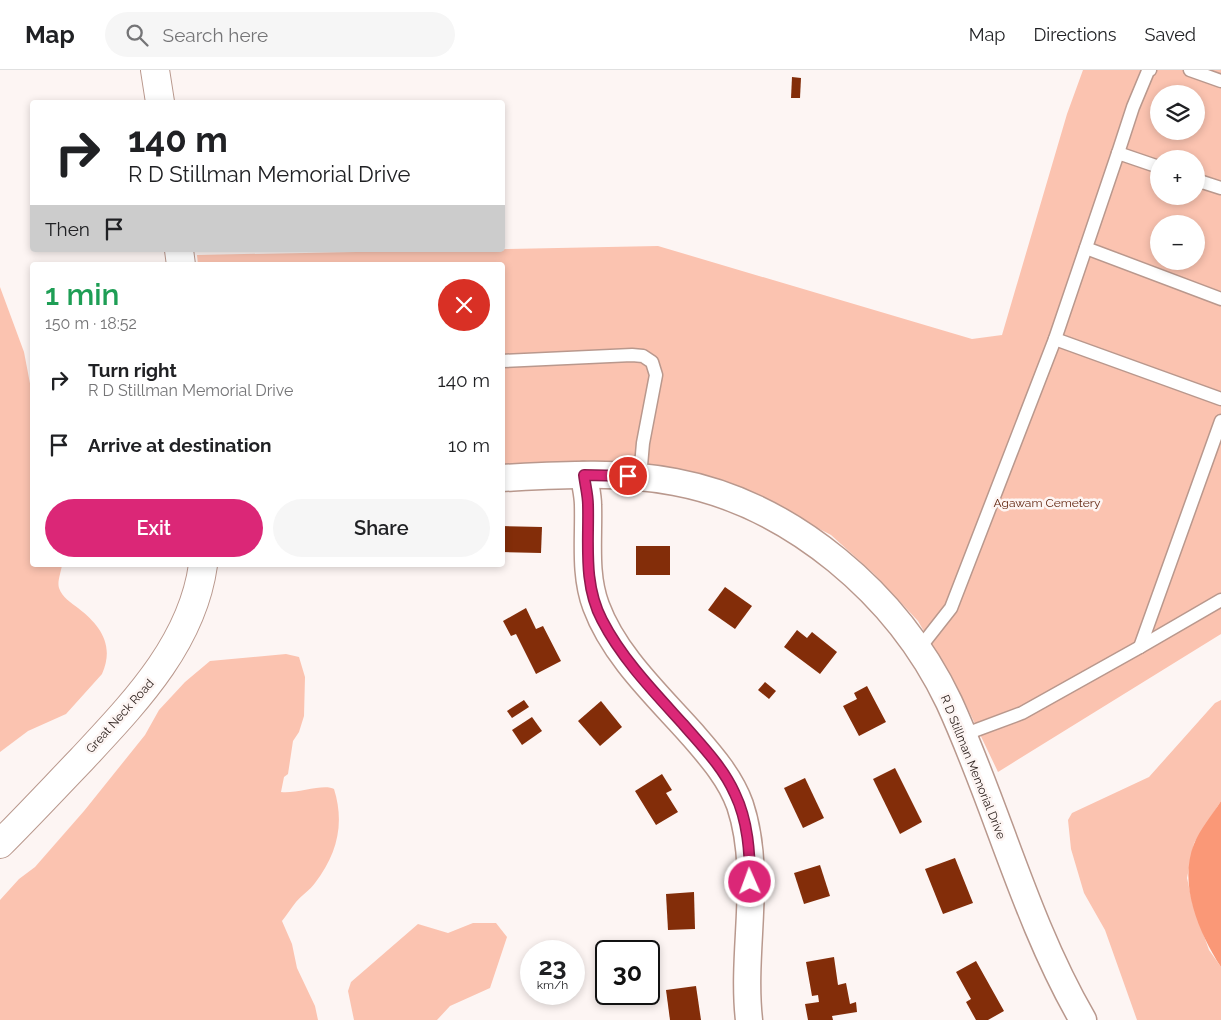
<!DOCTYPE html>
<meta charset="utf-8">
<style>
body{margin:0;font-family:Raleway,sans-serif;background:#f6f6f6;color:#202124;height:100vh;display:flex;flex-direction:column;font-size:19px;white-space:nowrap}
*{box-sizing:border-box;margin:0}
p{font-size:16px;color:#757577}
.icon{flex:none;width:28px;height:28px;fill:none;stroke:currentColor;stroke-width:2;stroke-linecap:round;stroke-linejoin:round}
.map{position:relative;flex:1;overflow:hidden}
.drawer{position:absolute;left:30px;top:192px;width:475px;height:305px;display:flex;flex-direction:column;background:#fff;border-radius:5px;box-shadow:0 2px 8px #0003}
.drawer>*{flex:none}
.guide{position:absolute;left:30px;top:30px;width:475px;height:152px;border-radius:5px;box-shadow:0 2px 8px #0003;background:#fff;color:#202124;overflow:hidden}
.tools{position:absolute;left:1150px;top:15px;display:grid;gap:10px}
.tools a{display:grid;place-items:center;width:55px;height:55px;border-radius:50%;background:#fff;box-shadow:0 2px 8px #0003;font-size:25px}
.speed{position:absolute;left:520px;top:870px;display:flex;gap:10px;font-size:25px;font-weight:700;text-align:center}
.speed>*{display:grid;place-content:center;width:65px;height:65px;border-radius:50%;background:#fff;box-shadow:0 2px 8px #0003;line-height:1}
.speed small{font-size:12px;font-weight:400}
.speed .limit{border:2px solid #111;border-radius:8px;background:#fff;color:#111}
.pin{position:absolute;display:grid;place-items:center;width:42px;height:42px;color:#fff;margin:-21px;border:2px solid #fff;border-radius:50%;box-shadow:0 1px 5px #0007}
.me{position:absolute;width:55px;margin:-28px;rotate:358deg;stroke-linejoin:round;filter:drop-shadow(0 0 4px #0008)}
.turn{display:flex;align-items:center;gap:18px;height:105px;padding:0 15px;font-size:22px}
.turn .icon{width:65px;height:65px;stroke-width:2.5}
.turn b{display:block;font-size:35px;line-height:42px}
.then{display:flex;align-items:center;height:48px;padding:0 15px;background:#0003;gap:10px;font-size:19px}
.round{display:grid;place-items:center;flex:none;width:52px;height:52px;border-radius:26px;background:#f6f6f6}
.overview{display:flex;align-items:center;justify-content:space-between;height:85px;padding:0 15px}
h1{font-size:30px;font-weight:600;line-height:38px;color:#1e9e55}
.primary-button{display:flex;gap:10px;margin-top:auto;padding:10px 15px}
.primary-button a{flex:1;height:58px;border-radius:30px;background:#db2777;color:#fff;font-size:20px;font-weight:600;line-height:58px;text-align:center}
.primary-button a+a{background:#f6f6f6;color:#202124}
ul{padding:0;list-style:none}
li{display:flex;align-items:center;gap:15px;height:65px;padding:0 15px}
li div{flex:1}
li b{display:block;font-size:19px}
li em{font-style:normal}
header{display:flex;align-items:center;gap:30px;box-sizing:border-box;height:70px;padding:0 25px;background:#fff;border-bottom:1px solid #e0e0e0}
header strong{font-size:24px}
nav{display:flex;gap:28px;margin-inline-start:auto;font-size:18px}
.search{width:350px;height:45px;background:#f6f6f6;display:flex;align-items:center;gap:12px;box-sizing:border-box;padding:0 18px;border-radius:28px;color:#757577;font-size:19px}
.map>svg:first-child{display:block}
</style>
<header>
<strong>Map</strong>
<div class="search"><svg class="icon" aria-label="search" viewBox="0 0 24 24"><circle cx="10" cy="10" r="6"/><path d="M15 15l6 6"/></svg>Search here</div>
<nav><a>Map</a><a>Directions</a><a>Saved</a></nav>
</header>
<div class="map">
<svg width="1221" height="950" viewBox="0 0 1221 950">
<rect width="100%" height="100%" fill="#fdf5f3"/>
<g fill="#fbc3b0" fill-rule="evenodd">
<path d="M1083,0H1221V564L998,702L965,633L918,551L873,503L831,465L775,436L685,402L629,393L503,400L502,195H198L197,185L658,176L972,269L1002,265L1067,44ZM1159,24H1196V61H1159ZM1159,89H1196V126H1159ZM1159,154H1196V191H1159Z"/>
<path d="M0,217L24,282L32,324V495H62C61,502 57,512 59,518C62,527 71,533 78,538C100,555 115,575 102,604L66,644L28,661L0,682Z"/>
<path d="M286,584L299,587L305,607L304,646L299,662L293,671L288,704L284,707L281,722C297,724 324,713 334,719C345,754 337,784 315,813C310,820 302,825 296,832C291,838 287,845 282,851L292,874L297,898L315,936L318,950H0V830L19,809L35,797L84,741L145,665L159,640L185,612L210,591Z"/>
<polygon points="1221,630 1221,731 1194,773 1187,808 1193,835 1209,880 1221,897 1221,950 1137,950 1105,860 1084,823 1071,779 1068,750 1072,743 1149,707 1215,633"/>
<polygon points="473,853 496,853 507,867 490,918 450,936 437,950 354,950 348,921 351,912 418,854 448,863"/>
</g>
<path fill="#fa9877" d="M1221,731V897C1199,863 1178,814 1194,774C1200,759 1213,744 1221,731Z"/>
<g fill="#832d09">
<polygon points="792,7 801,8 800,28 791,28"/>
<polygon points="502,456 542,457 541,483 502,482"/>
<rect x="636" y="476" width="34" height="29"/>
<polygon points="725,517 752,536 735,559 708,540"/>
<polygon points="526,538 536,559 543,556 561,591 536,604 516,564 511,566 503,551"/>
<polygon points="797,560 807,568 812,562 837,582 820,604 784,577"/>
<polygon points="765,612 776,621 769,629 758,620"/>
<polygon points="867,616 886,652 859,666 843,636 857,629 854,623"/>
<polygon points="524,630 529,637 512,648 507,641"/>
<polygon points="601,631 622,657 600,676 578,651"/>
<polygon points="532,647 542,661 522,675 512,660"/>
<polygon points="895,698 922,752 900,764 873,709"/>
<polygon points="662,704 672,720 666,723 678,742 656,755 635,721"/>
<polygon points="805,708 824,748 803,758 784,718"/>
<polygon points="955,788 973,833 943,844 925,799"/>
<polygon points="820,795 830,826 804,834 794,803"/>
<polygon points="694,822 695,859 668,860 666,824"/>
<polygon points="834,887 838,915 846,913 850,934 856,932 857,942 832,946 833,950 808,950 805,934 819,932 818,925 812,926 806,892"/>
<polygon points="976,891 1004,941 988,950 976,950 966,932 971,929 956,902"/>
<polygon points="696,916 701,950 670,950 666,920"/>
</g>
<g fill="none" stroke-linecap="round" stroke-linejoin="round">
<g stroke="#b9988d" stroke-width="15">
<g id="service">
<polyline points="1190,0 1221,11"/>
<polyline points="1118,83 1133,37 1148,1 1150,0"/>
<polyline points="1196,110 1221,118"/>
<polyline points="1086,178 1221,229"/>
<polyline points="1055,269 1221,329"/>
<polyline points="502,291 632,285 643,286 652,292 656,305 643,373 640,407"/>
<polyline points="1140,577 1221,351"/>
<polyline points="918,580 951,538 1055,269 1118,83 1159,97"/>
<polyline points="963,665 1022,643 1140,577 1221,530"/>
</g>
</g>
<g stroke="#b9988d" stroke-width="29">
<g id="minor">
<path d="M584,405C585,414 588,425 588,435C589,469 584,504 596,536C614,585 657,625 691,663C710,685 730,707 740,735C763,804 741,879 749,950"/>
<path d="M502,408C560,405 618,401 675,412C792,434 898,525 949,632C997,736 1025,850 1083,950"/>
</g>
</g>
<g stroke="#b9988d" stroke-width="30">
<g id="tertiary">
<polyline points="155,0 160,32"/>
<polyline points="179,180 181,195"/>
<path d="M0,774C28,746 55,717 82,689C134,633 192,574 203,495"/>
</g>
</g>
<use href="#service" stroke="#fff" stroke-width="12"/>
<use href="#minor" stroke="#fff" stroke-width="26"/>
<use href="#tertiary" stroke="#fff" stroke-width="28"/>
</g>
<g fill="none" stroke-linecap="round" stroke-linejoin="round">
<g stroke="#8e194d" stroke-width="12">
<path id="route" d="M628,406L584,405C585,414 588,425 588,435C589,473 583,514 602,550C622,589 654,622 683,654C702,676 723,697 735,724C748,751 750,783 750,812"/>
</g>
<use href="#route" stroke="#db2777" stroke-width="9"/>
</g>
<g text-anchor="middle" stroke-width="5" stroke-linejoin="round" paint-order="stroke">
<g font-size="12" fill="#622610" stroke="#fdf5f3">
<text x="1047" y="437">Agawam Cemetery</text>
</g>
<g font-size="12" fill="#261a16" stroke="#fdf5f3">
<text transform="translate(120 646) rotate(-48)" y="4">Great Neck Road</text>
<text transform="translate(973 697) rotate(68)" y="4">R D Stillman Memorial Drive</text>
</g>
</g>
</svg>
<div class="tools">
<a><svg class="icon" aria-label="layers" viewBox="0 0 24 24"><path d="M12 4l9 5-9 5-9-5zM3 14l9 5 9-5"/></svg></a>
<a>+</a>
<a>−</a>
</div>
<div class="speed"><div>23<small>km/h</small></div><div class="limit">30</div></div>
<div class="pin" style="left:628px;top:406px;background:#d93025"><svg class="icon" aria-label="arrive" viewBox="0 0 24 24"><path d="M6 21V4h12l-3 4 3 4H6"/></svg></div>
<svg class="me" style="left:750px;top:812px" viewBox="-20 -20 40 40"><circle r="17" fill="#db2777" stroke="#fff" stroke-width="3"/><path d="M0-11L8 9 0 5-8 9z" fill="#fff"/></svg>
<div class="guide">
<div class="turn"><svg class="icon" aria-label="right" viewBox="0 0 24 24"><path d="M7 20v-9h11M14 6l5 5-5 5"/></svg><div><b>140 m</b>R D Stillman Memorial Drive</div></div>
<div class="then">Then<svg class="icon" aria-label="arrive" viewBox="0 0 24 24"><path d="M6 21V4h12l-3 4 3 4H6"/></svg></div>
</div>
<section class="drawer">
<div class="overview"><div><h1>1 min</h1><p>150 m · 18:52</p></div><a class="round" style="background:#d93025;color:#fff"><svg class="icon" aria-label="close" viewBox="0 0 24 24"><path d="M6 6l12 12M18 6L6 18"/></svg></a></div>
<ul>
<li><svg class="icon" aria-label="right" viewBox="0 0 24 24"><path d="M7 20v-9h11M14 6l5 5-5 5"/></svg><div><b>Turn right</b><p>R D Stillman Memorial Drive</p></div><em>140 m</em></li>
<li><svg class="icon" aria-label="arrive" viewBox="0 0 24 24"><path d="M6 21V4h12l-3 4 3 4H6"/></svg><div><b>Arrive at destination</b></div><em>10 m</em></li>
</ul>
<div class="primary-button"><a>Exit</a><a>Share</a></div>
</section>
</div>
